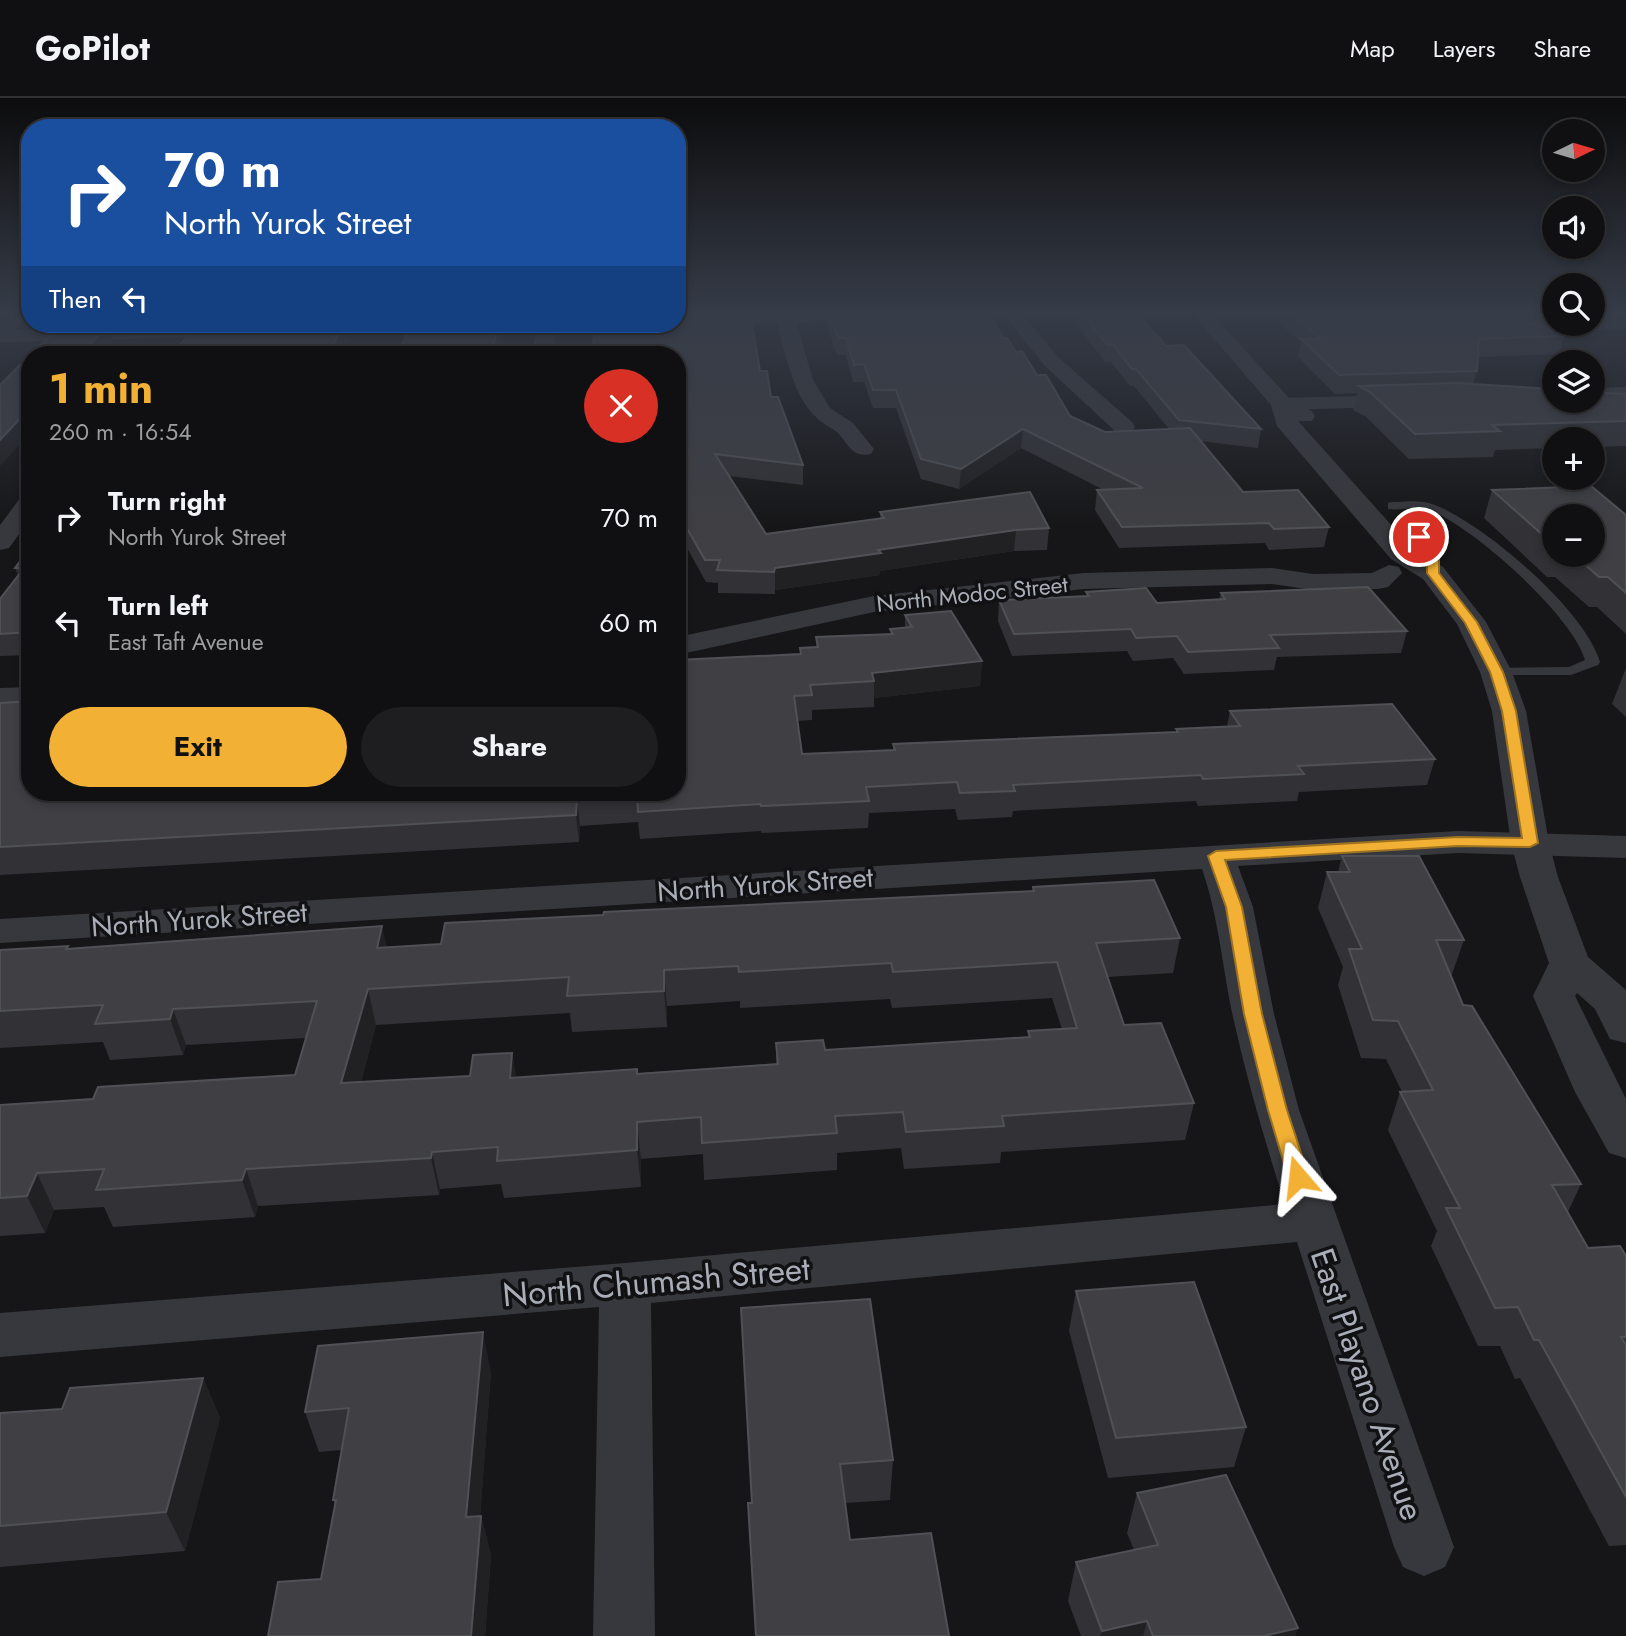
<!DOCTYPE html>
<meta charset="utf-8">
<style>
body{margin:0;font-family:Jost,sans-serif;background:#1e1e20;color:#f1f3f6;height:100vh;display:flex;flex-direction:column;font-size:26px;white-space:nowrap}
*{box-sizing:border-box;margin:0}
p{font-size:23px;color:#9c9d9f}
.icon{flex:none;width:38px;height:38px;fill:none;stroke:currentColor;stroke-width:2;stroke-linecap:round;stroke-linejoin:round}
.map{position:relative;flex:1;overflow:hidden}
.panel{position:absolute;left:21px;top:248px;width:665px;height:455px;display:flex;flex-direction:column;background:#101012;border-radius:28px;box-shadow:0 4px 10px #0003,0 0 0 2px #303032}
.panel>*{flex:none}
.top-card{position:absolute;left:21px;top:21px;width:665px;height:214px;border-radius:28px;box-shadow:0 4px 10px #0003,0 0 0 2px #303032;background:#1a4fa0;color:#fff;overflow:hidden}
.needle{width:46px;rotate:85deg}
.tools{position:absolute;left:1542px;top:21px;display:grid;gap:14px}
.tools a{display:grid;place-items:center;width:63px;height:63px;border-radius:50%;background:#101012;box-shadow:0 4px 10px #0003,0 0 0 2px #303032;font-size:35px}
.pin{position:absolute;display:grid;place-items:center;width:60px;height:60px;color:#fff;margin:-30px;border:4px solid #fff;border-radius:50%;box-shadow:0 2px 7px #0007}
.me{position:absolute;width:77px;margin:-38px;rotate:343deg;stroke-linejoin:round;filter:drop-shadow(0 0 5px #0008)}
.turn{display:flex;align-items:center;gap:24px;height:147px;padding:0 28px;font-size:32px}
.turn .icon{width:91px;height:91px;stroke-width:2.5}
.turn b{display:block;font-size:49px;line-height:60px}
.then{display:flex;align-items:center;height:66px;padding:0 28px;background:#0003;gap:14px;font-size:26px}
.round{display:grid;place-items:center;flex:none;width:74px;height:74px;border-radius:37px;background:#1e1e20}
.overview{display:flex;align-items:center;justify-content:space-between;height:119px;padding:0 28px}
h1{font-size:42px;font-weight:700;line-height:52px;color:#f2b134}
.cta{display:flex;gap:14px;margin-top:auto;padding:14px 28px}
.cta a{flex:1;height:80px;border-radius:42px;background:#f2b134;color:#111;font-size:28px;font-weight:700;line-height:80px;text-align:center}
.cta a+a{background:#1e1e20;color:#f1f3f6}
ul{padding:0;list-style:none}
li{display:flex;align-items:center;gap:21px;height:105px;padding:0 28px}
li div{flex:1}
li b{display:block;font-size:26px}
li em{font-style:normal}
header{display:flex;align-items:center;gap:42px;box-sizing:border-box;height:98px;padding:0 35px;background:#101012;border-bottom:2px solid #303032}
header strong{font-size:33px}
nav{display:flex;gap:38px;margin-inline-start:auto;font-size:24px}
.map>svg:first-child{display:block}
</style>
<header>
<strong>GoPilot</strong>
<nav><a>Map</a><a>Layers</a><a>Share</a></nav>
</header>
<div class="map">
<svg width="1626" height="1538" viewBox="0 0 1626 1538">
<rect width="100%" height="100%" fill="#161618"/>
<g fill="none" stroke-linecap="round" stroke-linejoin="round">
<path fill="#37383d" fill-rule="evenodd" d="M1392,404C1406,404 1421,401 1435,407C1485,427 1585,512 1600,564L1598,567L1571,577H1491L1489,574L1491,571L1496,570L1569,569L1585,562C1573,518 1470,425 1426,411C1414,408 1400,413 1388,411V405Z"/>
<g fill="#37383d" fill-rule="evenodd">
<path d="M767,214H956L947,219L796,224L813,282L830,310L853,325L874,351L871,356C852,360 849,347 838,335C831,329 822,326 816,319C793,298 785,254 777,225L677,228L670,226H677V216Z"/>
<polygon points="1002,214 1021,214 1058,259 1132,324 1135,329 1132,334 1116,334 1044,267"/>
<polygon points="298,226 568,226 566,230 556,232 552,257 532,257 537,232 291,236 289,232"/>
<polygon points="240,228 247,230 249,234 247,238 0,244 0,232"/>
<polygon points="1626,289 1626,301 1592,302 1592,290"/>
<polygon points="1406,297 1414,298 1417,303 1414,308 1282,312 1274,311 1271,306 1274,301 1282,300"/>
<polygon points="30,397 30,421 9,450 0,452 0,427 21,399"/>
<polygon points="1389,467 1399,469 1402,475 1388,489 1378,491 1313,492 1272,486 1084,491 874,514 677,557 677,539 874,498 1084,475 1272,470 1313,476 1372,475"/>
<polygon points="30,589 30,607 0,608 0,590"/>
<path d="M1458,733L1626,738V760L1458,755L1238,768L1253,809L1274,916L1299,1012L1454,1449L1445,1469L1424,1478L1403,1469L1394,1449L1297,1144L651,1205L655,1538H593L599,1209L0,1259V1215L625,1165L1285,1106C1265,1044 1247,982 1233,919C1222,868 1219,820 1202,771L0,845V821Z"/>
</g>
<g fill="#37383d" fill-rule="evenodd">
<polygon points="12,214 30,214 30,218 7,239 0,241 0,224"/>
<polygon points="1191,214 1210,214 1290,301 1312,313 1315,318 1312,323 1298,323 1411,449 1443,469 1486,524 1512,574 1526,613 1549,745 1558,779 1588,859 1626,892 1626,945 1610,941 1595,911 1577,895 1575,898 1626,1001 1626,1060 1609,1055 1575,994 1533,898 1549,865 1520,779 1511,745 1492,613 1480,574 1457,526 1423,481 1391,461 1277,328 1271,307"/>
</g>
</g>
<g fill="#323236" fill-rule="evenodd">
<polygon points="827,214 988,214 1003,240 1037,277 1070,318 1105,334 1169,331 1134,288 1130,288 1111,264 1105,264 1072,220 1072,214 1136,214 1166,248 1261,331 1258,350 1200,343 1243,394 1329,429 1324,449 1269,452 1265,445 1119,450 1095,412 1097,392 1104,392 1021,350 959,391 921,381 896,310 873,310 864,284 853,284 846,257 837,257 827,227"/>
<polygon points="1266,214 1554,214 1554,226 1592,226 1592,214 1626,214 1626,232 1557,233 1565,236 1559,256 1478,259 1477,273 1473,286 1626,296 1626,348 1592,349 1592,341 1554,341 1554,350 1495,352 1493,359 1409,361 1365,318 1353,312 1357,295 1335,296 1298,259 1301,244"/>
<polygon points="82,226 129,226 128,227 82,228"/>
<polygon points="677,257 760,273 803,367 803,387 729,378 766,436 880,420 880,414 1049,430 1047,452 1014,453 880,473 880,477 775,492 775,496 718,495 718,485 706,484 677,432"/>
<path d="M1492,392L1626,417V536L1597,509H1589L1555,479H1547L1484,420ZM1554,418L1592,457H1554Z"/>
<polygon points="30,450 30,557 0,558 0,501 18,477 15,470"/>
<polygon points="1086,494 1157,505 1219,502 1221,495 1407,533 1401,555 1277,559 1274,572 1184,576 1173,560 1133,563 1127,553 1012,558 998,523 999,502 1086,498"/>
<polygon points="905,517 982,563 980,588 874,600 874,609 812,612 812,622 797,623 802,656 893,652 893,646 1176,635 1176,631 1227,628 1230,613 1435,661 1427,687 1299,694 1297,703 1198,708 1196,703 1013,713 1012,719 958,722 955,711 869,715 868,730 761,735 761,733 640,741 638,724 580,728 579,744 0,777 0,605 30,695 677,695 800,556 800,550 816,549 816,539 890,536 890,531 905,530"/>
<polygon points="1626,570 1626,619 1612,606"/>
<polygon points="1342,758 1464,842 1451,879 1463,907 1581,1086 1568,1114 1588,1150 1626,1158 1626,1447 1609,1448 1520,1280 1515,1281 1500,1248 1478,1248 1431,1148 1437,1133 1388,1032 1400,994 1402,994 1386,961 1361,960 1338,887 1343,869 1318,810 1327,774 1338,774"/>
<path d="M1033,789L1180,840L1173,875L1107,879L1124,927L1194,1005L1185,1042L1001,1054L1000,1065L904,1071L901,1050L837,1055V1072L704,1082L703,1056L641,1061V1089L504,1100L501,1086L440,1091L439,1097L258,1108L255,1119L113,1129L104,1109L54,1112L45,1135L0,1138V1007L93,1001L295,977L306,940L186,947L183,957L110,962L103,944L0,950V852L387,849L441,846L1032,793ZM1052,900L1062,931L1028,933V939L825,952L776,945V966L638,975L516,980L512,955L470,978L361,984L376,927L570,915L572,934L667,929V908L740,903V910L890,901L892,910Z"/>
<polygon points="1076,1193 1246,1329 1234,1369 1108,1380 1069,1233"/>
<polygon points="741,1210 893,1362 890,1402 845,1405 850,1442 949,1538 756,1538 748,1405 752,1405"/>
<polygon points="491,1274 480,1418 481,1418 491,1457 485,1538 268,1538 321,1481 335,1406 333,1402 342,1352 319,1354 305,1314"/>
<polygon points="203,1280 220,1320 185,1453 0,1469 0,1315 62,1311"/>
<polygon points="1137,1395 1298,1530 1295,1538 1081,1538 1068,1503 1076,1464 1134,1452 1127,1435"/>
</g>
<g fill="#212124">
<polygon points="344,226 346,226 349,239 340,257 328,257"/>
<polygon points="499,226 502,226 503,235 498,257 491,257"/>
<polygon points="108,228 112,244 101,257 80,257"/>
<polygon points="30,310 30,335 0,368 0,342"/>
<polygon points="1023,331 1021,350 959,391 961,371"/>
<polygon points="1016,432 1014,453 880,473 880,477 775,492 775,496 775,470 878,452"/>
<polygon points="982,563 980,588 874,600 874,583 872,575"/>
<polygon points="577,701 580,728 579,744 576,717"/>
<polygon points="382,828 390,863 377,850"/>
<polygon points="664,872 667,908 667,929 664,893"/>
<polygon points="368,891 376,927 351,1021 341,985"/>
<polygon points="173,911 186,947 183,957 170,921"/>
<polygon points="512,955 518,991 510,980"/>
<polygon points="637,1024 641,1061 641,1089 637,1052"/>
<polygon points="432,1054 440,1091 439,1097 431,1060"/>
<polygon points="246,1071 258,1108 255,1119 242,1082"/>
<polygon points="37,1075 54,1112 45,1135 27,1098"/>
<polygon points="483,1234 491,1274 477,1459 466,1419"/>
<polygon points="203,1280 220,1320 185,1453 166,1414"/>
<polygon points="481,1418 491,1457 485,1538 471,1538"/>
<polygon points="1147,1523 1143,1538 1100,1538 1102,1533"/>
<polygon points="1298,1530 1295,1538 1264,1538"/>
</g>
<g fill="#3f3f44" stroke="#4f5156" stroke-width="2" fill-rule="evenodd">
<polygon points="677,214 750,214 760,273 767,273 771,299 778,299 803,367 715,356 766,436 884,420 880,414 1030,394 1049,430 1016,432 878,452 881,455 775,470 774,474 717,472 720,462 705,462 677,413 677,257 592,257 595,226 677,226"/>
<polygon points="828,214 988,214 1003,240 1007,240 1016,254 1022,253 1037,277 1046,277 1070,318 1105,334 1190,330 1243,394 1298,392 1329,429 1274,431 1269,425 1122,429 1097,392 1143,390 1023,331 961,371 921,361 896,292 873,292 864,266 854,267 846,240 838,240"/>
<polygon points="1081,214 1136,214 1166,248 1184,247 1261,331 1179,322 1136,271 1132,271 1113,247 1107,247"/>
<polygon points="1289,214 1554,214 1554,216 1508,217 1565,236 1564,238 1479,241 1477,273 1339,277 1301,241 1321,241"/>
<rect x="1592" y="214" width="34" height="1"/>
<polygon points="197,226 344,226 328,257 172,257"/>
<polygon points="411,226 499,226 491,257 398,257"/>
<polygon points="108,228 80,257 30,257 60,229"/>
<polygon points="30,257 30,310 0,342 0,287"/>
<polygon points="1457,285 1554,291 1554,303 1592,303 1592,294 1626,296 1626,323 1492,327 1500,333 1415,336 1370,294 1359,288"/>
<polygon points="1591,388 1626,417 1626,495 1608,479 1599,479 1574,457 1592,457 1592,418 1554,418 1554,447 1492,392"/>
<polygon points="30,450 30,534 0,536 0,501 24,470 15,470"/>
<polygon points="1368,489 1407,533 1270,537 1279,550 1188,554 1177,538 1136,540 1131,531 1014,536 999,502 1089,498 1086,494 1146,490 1157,505 1225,501 1221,495"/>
<polygon points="951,513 982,563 872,575 874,583 810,587 812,597 794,598 802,656 895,652 893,646 1178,634 1176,631 1240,628 1230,613 1392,606 1435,661 1298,668 1304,676 1203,681 1201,677 1013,687 1015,693 960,695 957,684 866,689 869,703 761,708 760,706 638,714 637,697 577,701 576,717 0,749 0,605 30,603 30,695 677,695 677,562 801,556 800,550 818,549 816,539 893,536 890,531 912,529 905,517"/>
<polygon points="1342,758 1419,758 1464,842 1436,842 1463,907 1472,908 1581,1086 1552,1087 1588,1150 1620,1148 1626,1158 1626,1239 1621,1239 1626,1247 1626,1399 1539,1242 1534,1242 1518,1209 1495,1210 1446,1110 1460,1110 1400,994 1433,992 1398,923 1373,922 1349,851 1362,851 1327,774 1350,774"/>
<path d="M1154,782L1180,840L1096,845L1124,927L1161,925L1194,1005L1002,1018L1004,1028L906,1034L903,1014L835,1018L837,1035L702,1045L701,1019L637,1024V1052L497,1063L498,1049L432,1054L431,1060L246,1071L242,1082L96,1092L104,1071L37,1075L27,1098L0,1100V1007L93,1001L98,989L295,977L317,903L173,911L170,921L95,926L103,907L0,913V852L68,848L66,851L382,828L377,850L441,846L445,825L603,817L604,814L1034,793L1033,789ZM1057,864L1077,930L1028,933L1030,939L825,952L823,942L776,945L778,966L637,976V971L510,980L512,955L473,957L470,978L341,985L368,891L569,879L567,898L664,893V872L738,868L739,874L891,865L893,874Z"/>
<polygon points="1194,1184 1246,1329 1116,1340 1076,1193"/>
<polygon points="870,1201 893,1362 840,1366 850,1442 931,1435 949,1538 756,1538 748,1405 752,1405 741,1210"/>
<polygon points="483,1234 466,1419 481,1418 471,1538 268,1538 278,1484 321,1481 336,1402 333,1402 349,1310 305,1314 318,1248"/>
<polygon points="203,1280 166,1414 0,1428 0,1315 62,1311 70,1290"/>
<polygon points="1226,1377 1298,1530 1264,1538 1153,1538 1147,1523 1102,1533 1076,1464 1158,1447 1137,1395"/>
</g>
<linearGradient id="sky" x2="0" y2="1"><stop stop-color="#0c0c0d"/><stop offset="0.5" stop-color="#363c48"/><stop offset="1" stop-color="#363c48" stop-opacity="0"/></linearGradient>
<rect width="1626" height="429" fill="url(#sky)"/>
<polygon fill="#f2b134" stroke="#9d7322" stroke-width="2" points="1415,436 1423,436 1439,454 1439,475 1477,524 1503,574 1516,613 1538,745 1530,749 1458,748 1225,762 1242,809 1262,916 1287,1012 1309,1079 1306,1084 1298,1087 1291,1084 1288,1079 1268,1012 1244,916 1226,809 1208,758 1216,753 1458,739 1522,740 1502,613 1490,574 1465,525 1427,475 1427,454 1414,439"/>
<g text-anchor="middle" stroke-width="7" stroke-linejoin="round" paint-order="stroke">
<g font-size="23" fill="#a8adb8" stroke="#111113">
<text transform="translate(972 496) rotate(-6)" y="8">North Modoc Street</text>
</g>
<g font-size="28" fill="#a8adb8" stroke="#111113">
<text transform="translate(765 786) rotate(-4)" y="10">North Yurok Street</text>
<text transform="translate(199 821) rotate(-4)" y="10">North Yurok Street</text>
</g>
<g font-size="33" fill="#a8adb8" stroke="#111113">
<text transform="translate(656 1183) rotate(-5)" y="12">North Chumash Street</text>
<text transform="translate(1368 1286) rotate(71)" y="12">East Playano Avenue</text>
</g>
</g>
</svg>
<div class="tools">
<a><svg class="needle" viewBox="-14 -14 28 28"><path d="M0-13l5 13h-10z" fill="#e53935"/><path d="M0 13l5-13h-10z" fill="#9c9d9f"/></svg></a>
<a><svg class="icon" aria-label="sound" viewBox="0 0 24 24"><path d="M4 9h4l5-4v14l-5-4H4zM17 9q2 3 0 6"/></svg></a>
<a><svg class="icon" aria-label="search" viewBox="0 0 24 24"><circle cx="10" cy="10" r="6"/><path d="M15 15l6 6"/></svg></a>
<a><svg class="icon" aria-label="layers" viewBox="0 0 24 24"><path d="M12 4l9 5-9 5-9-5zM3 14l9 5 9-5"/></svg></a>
<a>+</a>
<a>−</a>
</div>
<div class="pin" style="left:1419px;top:439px;background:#d93025"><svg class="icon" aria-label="arrive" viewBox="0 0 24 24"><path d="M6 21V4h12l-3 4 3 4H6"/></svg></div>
<svg class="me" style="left:1298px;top:1079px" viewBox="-20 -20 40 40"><path d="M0-17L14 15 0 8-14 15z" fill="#f2b134" stroke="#fff" stroke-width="4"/></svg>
<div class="top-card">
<div class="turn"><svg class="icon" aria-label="right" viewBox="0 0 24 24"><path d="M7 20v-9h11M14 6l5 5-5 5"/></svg><div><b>70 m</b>North Yurok Street</div></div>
<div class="then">Then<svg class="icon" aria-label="left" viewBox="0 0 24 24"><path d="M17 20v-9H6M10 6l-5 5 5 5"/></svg></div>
</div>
<section class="panel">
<div class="overview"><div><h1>1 min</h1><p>260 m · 16:54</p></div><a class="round" style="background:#d93025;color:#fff"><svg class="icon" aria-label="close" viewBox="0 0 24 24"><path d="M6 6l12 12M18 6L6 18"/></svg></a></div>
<ul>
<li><svg class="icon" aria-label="right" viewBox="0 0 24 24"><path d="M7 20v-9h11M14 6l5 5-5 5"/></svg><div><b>Turn right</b><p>North Yurok Street</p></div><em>70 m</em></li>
<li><svg class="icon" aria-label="left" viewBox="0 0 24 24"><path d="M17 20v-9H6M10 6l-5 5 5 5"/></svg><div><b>Turn left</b><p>East Taft Avenue</p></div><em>60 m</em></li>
</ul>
<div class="cta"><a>Exit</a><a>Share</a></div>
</section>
</div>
